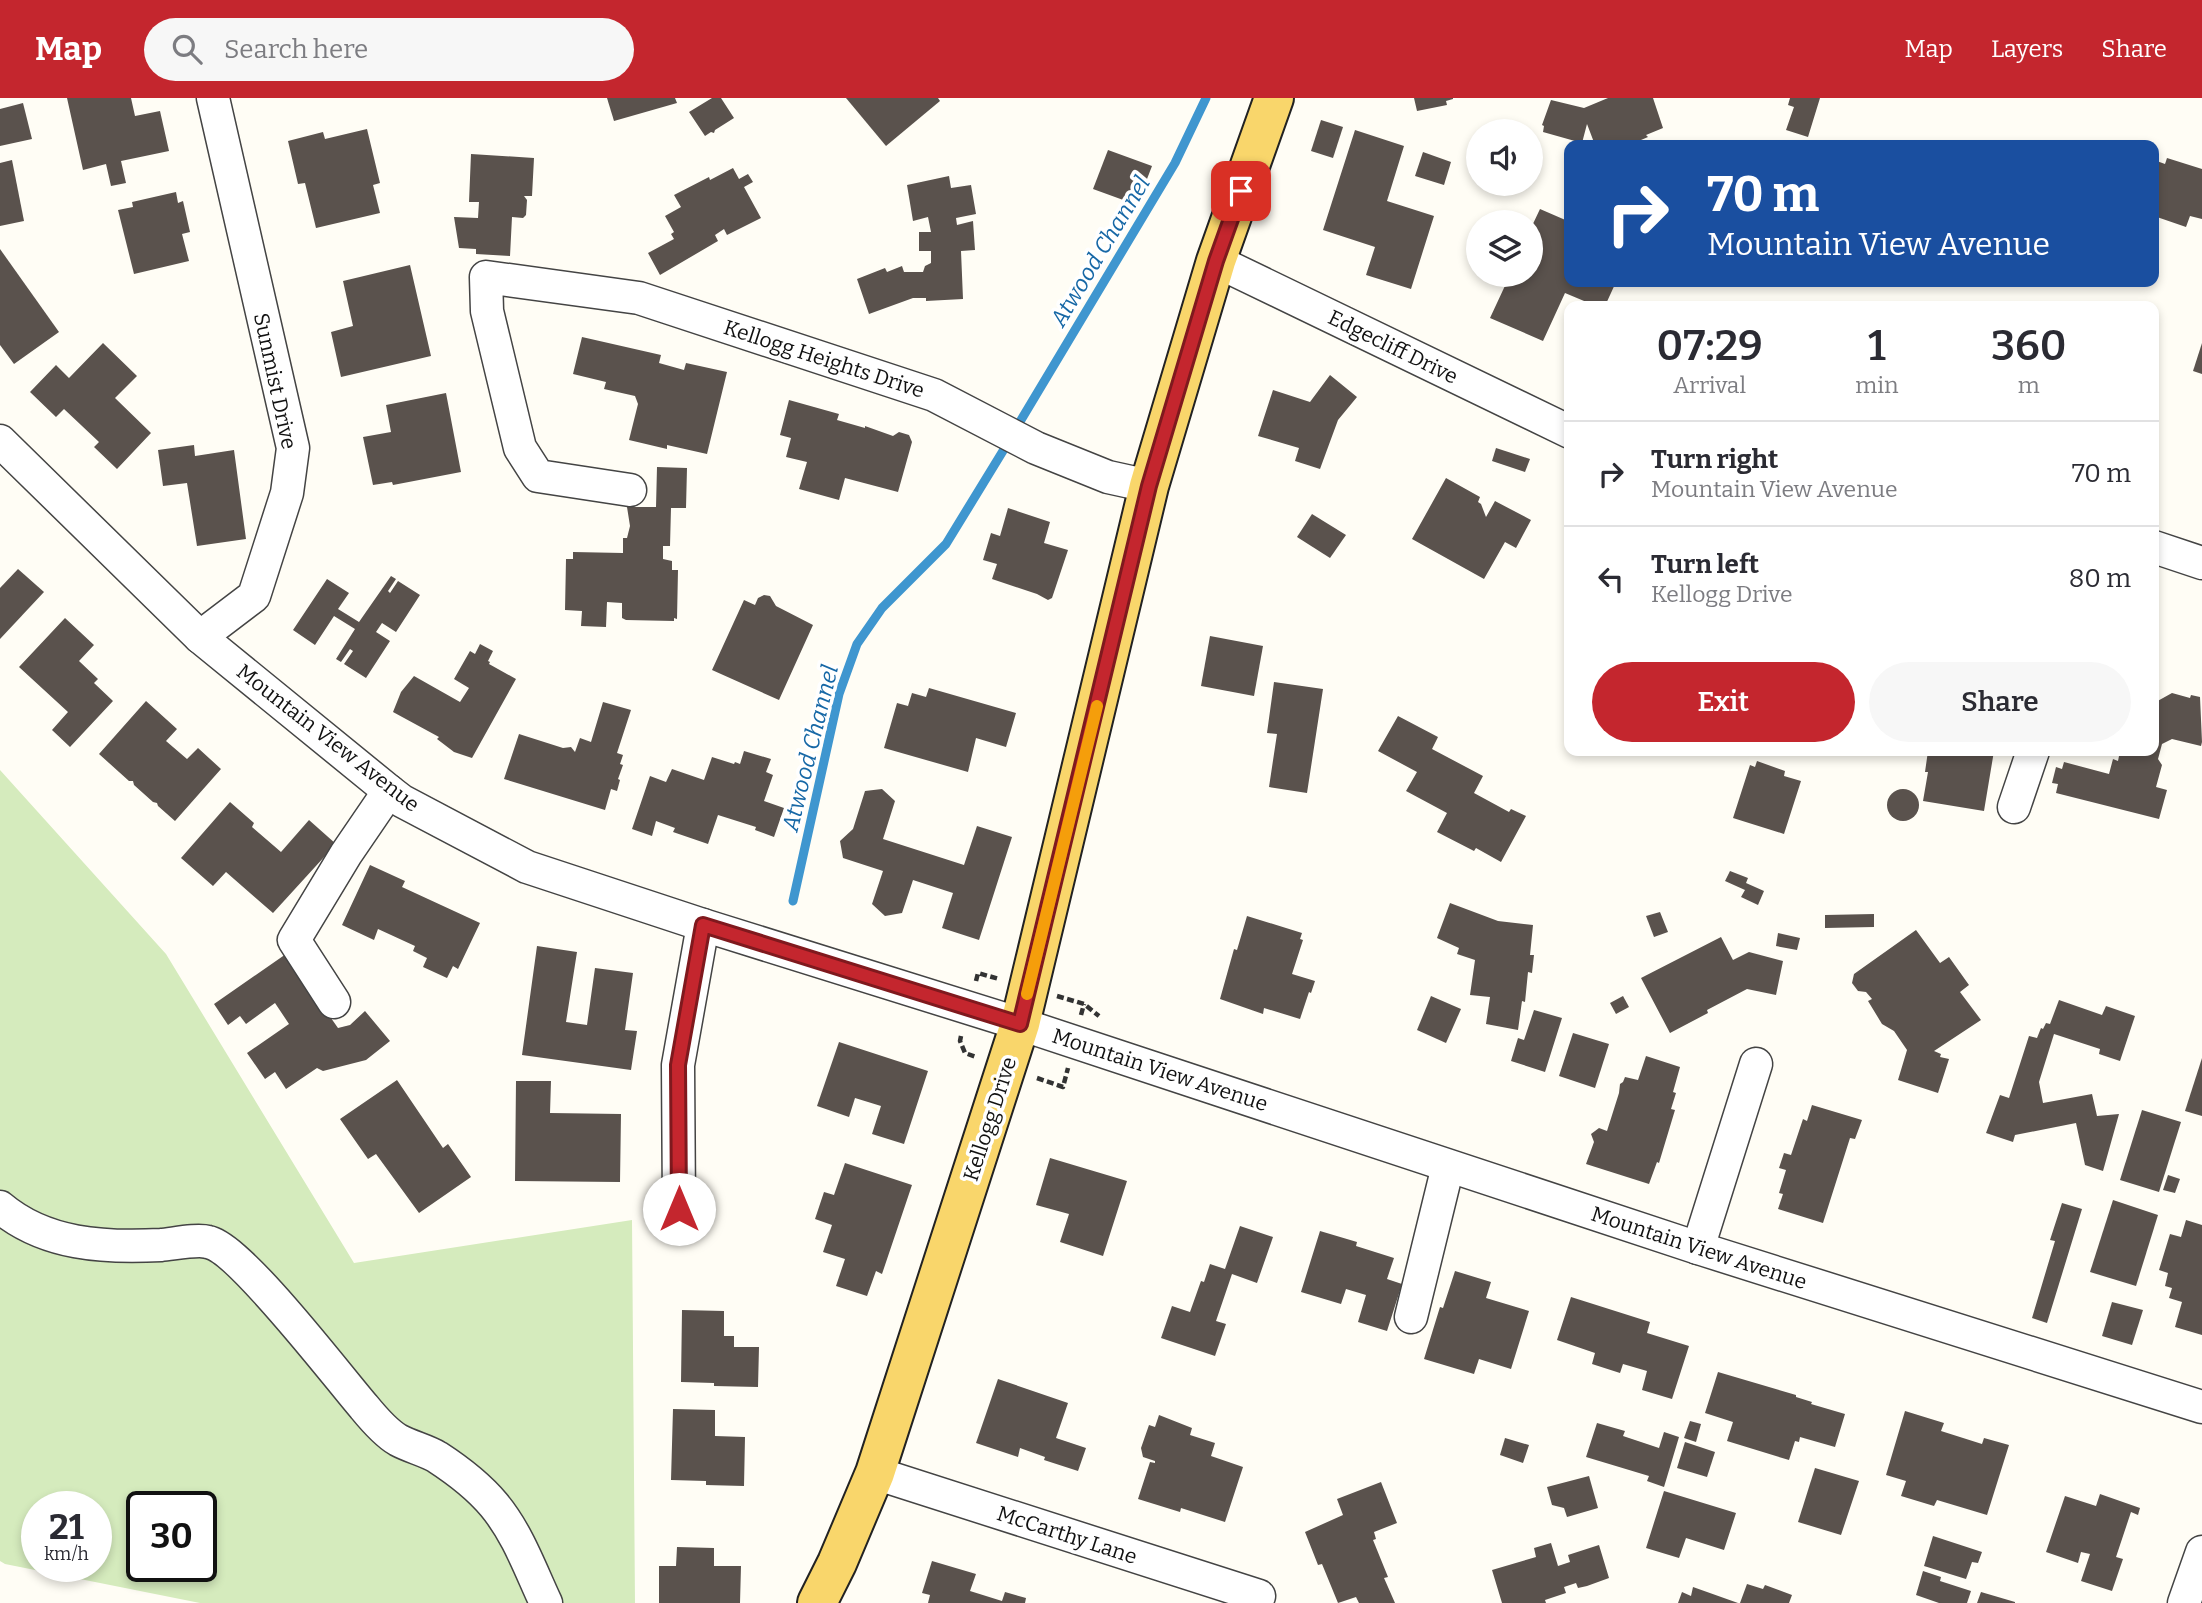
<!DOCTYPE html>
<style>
body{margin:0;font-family:Bitter,serif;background:#f7f7f7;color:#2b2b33;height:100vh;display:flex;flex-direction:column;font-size:26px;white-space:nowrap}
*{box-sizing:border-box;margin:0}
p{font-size:23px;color:#7c7c81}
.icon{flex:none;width:38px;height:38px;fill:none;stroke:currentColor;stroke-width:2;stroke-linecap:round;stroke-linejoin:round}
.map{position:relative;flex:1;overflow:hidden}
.drawer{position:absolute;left:1564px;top:203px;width:595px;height:455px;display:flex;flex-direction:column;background:#fff;border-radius:14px;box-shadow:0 4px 10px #0003}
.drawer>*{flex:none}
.hud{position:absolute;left:1564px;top:42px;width:595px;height:147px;border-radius:14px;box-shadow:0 4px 10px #0003;background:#1a4fa0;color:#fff;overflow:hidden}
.fabs{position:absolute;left:1466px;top:21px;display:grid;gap:14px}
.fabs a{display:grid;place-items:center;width:77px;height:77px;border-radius:50%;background:#fff;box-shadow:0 4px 10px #0003;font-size:35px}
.speed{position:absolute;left:21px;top:1393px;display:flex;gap:14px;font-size:35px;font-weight:700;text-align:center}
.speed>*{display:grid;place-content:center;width:91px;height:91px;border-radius:50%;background:#fff;box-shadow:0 4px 10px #0003;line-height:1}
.speed small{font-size:18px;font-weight:400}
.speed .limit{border:4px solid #111;border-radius:10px;background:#fff;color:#111}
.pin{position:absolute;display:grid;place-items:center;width:60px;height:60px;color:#fff;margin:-30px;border-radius:14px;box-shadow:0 4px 10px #0006}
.me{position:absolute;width:77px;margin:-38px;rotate:0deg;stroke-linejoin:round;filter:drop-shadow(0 0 5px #0008)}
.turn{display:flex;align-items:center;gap:24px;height:147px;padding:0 28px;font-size:32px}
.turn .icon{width:91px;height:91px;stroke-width:2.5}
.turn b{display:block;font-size:49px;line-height:60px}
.eta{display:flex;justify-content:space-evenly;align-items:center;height:119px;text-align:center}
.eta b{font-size:42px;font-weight:600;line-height:49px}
.cta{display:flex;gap:14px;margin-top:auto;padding:14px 28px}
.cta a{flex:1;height:80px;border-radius:42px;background:#c4262e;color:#fff;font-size:28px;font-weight:600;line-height:80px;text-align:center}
.cta a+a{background:#f7f7f7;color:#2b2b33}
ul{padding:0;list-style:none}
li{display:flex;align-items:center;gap:21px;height:105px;padding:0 28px;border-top:2px solid #e1e1e2}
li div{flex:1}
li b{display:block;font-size:26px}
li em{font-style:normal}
header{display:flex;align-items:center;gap:42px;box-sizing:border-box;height:98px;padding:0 35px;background:#c4262e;color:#fff}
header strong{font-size:33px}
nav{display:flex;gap:38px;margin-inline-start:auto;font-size:24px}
.search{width:490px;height:63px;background:#f7f7f7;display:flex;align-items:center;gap:18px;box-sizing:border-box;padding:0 24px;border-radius:38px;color:#7c7c81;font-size:26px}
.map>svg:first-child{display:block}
</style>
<header>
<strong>Map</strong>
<div class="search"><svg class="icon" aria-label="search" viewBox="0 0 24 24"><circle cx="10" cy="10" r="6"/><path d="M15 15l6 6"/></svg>Search here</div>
<nav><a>Map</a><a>Layers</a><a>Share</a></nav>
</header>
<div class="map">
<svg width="2202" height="1505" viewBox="0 0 2202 1505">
<rect width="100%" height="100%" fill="#fffdf5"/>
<path fill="#d5ebbd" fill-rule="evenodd" d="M0,672L166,856L354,1165L632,1122L635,1505H200L5,1466L0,1463ZM37,1409H96V1468H37ZM142,1409H201V1468H142Z"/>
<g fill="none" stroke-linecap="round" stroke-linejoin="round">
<g stroke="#3f96cf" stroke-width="9">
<polyline points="1021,322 1175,65 1206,0"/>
<polyline points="793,803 839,596 857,546 882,510 946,446 1006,348"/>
</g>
</g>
<g fill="#5a524d">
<polygon points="67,0 131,0 135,18 160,13 169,53 121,63 126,85 111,88 106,66 83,72"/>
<polygon points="607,0 675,0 677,5 614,23"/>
<polygon points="712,0 721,0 734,20 715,32 714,35 711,34 705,38 689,14"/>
<polygon points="846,0 938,0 940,3 886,48"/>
<polygon points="1414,0 1453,0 1453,1 1446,3 1447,7 1417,13"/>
<polygon points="1608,0 1653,0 1663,30 1646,37 1648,39 1634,45 1635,47 1595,47 1587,26 1582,45 1543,34 1544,28 1542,27 1551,2 1584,10"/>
<polygon points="1790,0 1820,0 1808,39 1786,32 1794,9 1788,7"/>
<polygon points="23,5 32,41 0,48 0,11"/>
<polygon points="1321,22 1343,29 1333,60 1311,53"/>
<polygon points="367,31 380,85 373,87 380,115 316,130 305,85 298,86 288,43 323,34 325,41"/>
<polygon points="1355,32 1404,48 1387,103 1434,118 1411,191 1366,177 1375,149 1323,132"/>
<polygon points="1108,52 1152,68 1137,107 1093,91"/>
<polygon points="1423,54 1451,64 1444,87 1415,78"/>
<polygon points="471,56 534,60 532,98 524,98 527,102 526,117 523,120 512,119 510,158 476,156 476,151 459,150 454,119 478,120 479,104 469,104"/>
<polygon points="2167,60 2202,71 2202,121 2190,118 2186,129 2154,118 2154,62 2165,66"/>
<polygon points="12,62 24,123 0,128 0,65"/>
<polygon points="733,70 739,81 748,76 753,84 744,89 761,120 727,137 724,131 715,137 718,143 660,177 648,155 674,141 671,136 674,134 665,118 681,109 674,97 709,79 710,82"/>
<polygon points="949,78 951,90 971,87 976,116 956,120 957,127 973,123 975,152 961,153 963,201 926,203 926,200 913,200 869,216 857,181 885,170 887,174 902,168 904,174 923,174 925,168 931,165 931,153 919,153 919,134 931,134 928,119 913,123 907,87"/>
<polygon points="176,94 178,105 183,103 190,134 182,136 189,163 134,176 118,112 133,109 132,104"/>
<polygon points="1540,111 1570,124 1570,184 1616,184 1605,208 1596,208 1565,195 1543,243 1490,220 1510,177 1531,177 1531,130"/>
<polygon points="0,151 59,234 14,266 0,247"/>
<polygon points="410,167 431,258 341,279 331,234 353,228 343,183"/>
<polygon points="582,239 661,257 659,265 684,272 686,265 727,274 707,356 667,347 667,351 629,342 638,306 635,298 604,291 606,284 573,276"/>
<polygon points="103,245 137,278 115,300 151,335 117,371 94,349 99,344 64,311 56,319 30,294 56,267 69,280"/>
<polygon points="2202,245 2202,276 2193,273"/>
<polygon points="1330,277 1357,299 1338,322 1320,371 1295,363 1299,350 1258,338 1273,292 1310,304"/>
<polygon points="446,295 461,374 393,387 392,384 373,387 363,339 391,334 386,307"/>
<polygon points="789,302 839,316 837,322 865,330 865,328 893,338 899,334 909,337 912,344 898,394 845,380 839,402 799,391 807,364 786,359 791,340 780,337"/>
<polygon points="194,347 195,358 234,352 246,441 197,448 187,385 163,388 158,352"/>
<polygon points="1496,350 1530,361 1525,374 1492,363"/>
<polygon points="657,369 687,370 686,410 671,410 670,448 663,448 663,461 672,463 672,472 678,472 677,521 674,520 674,523 626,522 622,520 622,505 607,504 606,529 581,528 582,513 565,512 566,461 573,461 573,454 623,455 623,440 627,440 630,428 627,409 656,409"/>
<polygon points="1446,380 1480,399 1478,404 1481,406 1486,419 1495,403 1531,422 1516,450 1505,444 1484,481 1412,441"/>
<polygon points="1008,410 1050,424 1044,445 1068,452 1052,500 1048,502 1037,496 992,481 997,466 983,462 991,435 1000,438"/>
<polygon points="1312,416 1346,437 1330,460 1297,439"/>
<polygon points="18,471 44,494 0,541 0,490"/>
<polygon points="391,478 396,481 388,493 390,495 398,483 420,497 396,534 382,525 376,534 390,543 366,580 344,566 353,553 350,551 341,564 336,561 355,531 334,518 315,547 293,532 327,481 349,495 338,511 359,524"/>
<polygon points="764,497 770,498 776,508 813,527 779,602 712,572 744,502 755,507 758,500"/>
<polygon points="65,520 94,547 79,563 98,581 94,585 113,603 70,649 52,632 68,614 19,569"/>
<polygon points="1210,538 1263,548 1254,598 1201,588"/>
<polygon points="480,546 493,553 488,563 490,564 489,566 516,581 472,660 454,654 437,641 439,639 393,614 401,594 414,578 460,604 469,590 454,581 470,553 475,556"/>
<polygon points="1274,584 1323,591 1307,695 1269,689 1277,636 1267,635"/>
<polygon points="929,590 1016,615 1006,649 976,640 968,674 884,650 897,605 908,608 912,595 926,599"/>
<polygon points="2172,595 2190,600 2191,597 2200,599 2202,644 2201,648 2172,641 2162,646 2158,661 2162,667 2156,689 2167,692 2159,721 2056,695 2058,686 2052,685 2056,669 2062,671 2064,664 2109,676 2113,661 2118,663 2120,653 2154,653 2154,605"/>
<polygon points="146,603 177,631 166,643 187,661 198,650 221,671 175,723 158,708 157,705 153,704 134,687 133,683 129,683 99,656"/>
<polygon points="603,604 631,612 617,655 623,657 620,666 623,667 618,681 620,682 617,693 611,691 605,712 504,681 519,636 563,650 571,649 575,654 580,640 591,644"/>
<polygon points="1398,618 1438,639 1432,651 1483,678 1474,695 1509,714 1511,711 1526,718 1501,764 1476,750 1474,753 1437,734 1447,715 1406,693 1417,674 1378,653"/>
<polygon points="744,653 771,661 766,674 773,677 764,703 784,710 774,739 755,732 756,729 718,717 708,746 673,734 675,730 656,723 652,738 632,731 650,678 666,684 672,671 704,682 712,659 734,666 735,664 740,666"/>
<polygon points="1928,653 1994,653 1984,713 1923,703 1928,674 1925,674"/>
<polygon points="1757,663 1785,673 1784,678 1801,683 1784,736 1733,720 1750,667 1755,669"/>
<polygon points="882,691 895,703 883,741 964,767 977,728 1012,739 979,842 942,830 953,795 913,782 902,815 885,818 872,806 883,773 843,760 840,743 853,731 865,693"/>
<circle cx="1903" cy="707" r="16"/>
<polygon points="230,704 254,725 252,729 281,754 309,722 336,746 273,815 226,774 213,788 181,760"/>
<polygon points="370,767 405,783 402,789 480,825 458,871 453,868 447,880 423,869 427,860 413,853 415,848 378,831 374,842 342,827"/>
<polygon points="1730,773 1748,780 1746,785 1764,793 1758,807 1741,799 1745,792 1725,783"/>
<polygon points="1450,805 1498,823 1533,827 1530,857 1534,857 1532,875 1528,874 1525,904 1522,903 1518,932 1486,926 1490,899 1470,897 1475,862 1457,856 1459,850 1437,840"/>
<polygon points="1660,814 1668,834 1654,839 1646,818"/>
<polygon points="1874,816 1874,829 1825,830 1825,817"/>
<polygon points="1247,818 1302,835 1300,841 1303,842 1292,876 1315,883 1311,895 1309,894 1300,921 1264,910 1263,916 1220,901 1234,851 1237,852"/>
<polygon points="1916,832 1940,865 1949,859 1969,887 1960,894 1981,922 1934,953 1941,956 1940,959 1949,961 1938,995 1898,982 1907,952 1894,933 1882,926 1868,903 1872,901 1866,894 1858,893 1852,885 1854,876"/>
<polygon points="1778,835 1800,840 1797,852 1776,848"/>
<polygon points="1721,839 1733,862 1749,854 1783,863 1776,897 1747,891 1707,912 1708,915 1670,935 1641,880"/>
<polygon points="537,848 577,854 566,924 587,927 595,870 633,875 625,932 637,933 631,972 522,957"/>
<polygon points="286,856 338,930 350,927 365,913 390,943 366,962 323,973 317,970 286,991 275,974 265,981 247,955 289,926 275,905 246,926 240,918 228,927 214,906"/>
<polygon points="1431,898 1461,911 1446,945 1417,932"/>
<polygon points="1623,898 1629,909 1616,916 1610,905"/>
<polygon points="2059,902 2102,917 2106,908 2135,918 2120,963 2099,956 2100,951 2054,936 2039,984 2043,1005 2092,996 2097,1018 2119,1016 2103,1073 2085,1067 2076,1025 2015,1037 2013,1044 1986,1035 2000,997 2009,1000 2029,938 2037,940 2041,930 2043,931 2046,925 2050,926"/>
<polygon points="1534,912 1562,920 1545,974 1511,963 1518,940 1524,942"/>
<polygon points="1573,935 1609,946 1595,990 1559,978"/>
<polygon points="839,944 928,973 904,1046 872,1036 881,1008 855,1000 849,1019 817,1008"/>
<polygon points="1646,958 1680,969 1673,994 1676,995 1671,1011 1675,1012 1659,1065 1657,1064 1649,1086 1586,1066 1594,1044 1591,1036 1599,1030 1607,1033 1619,995 1620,986 1623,984 1625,979 1638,982"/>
<polygon points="2202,960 2202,1018 2185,1013"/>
<polygon points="397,982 443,1050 448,1046 471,1079 419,1115 376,1056 368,1061 340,1021"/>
<polygon points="516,983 551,983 550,1015 621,1016 620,1084 515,1083"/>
<polygon points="1812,1007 1862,1022 1855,1041 1850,1040 1823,1125 1778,1111 1783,1096 1779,1095 1786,1072 1779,1070 1784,1055 1791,1057 1803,1021 1807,1023"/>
<polygon points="2142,1012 2181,1024 2159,1094 2120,1082"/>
<polygon points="1050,1060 1127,1083 1103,1158 1060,1144 1069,1116 1036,1107"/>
<polygon points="845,1065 912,1087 882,1176 876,1173 867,1198 836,1188 845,1161 823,1154 832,1127 815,1121 824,1094 834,1097"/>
<polygon points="2168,1077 2180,1081 2175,1095 2163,1092"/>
<polygon points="2113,1102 2158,1117 2136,1188 2090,1174"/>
<polygon points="2062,1105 2082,1111 2047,1225 2032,1220 2055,1143 2050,1142"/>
<polygon points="2186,1122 2202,1127 2202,1237 2175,1229 2182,1204 2169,1200 2172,1190 2165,1188 2168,1175 2159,1172 2170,1136 2181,1139"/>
<polygon points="1240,1128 1273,1139 1257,1185 1232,1176 1216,1223 1226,1226 1215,1258 1161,1240 1172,1208 1190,1214 1201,1183 1204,1184 1210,1166 1225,1171"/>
<polygon points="1320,1133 1357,1144 1356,1148 1394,1160 1387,1181 1402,1186 1387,1233 1358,1224 1366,1197 1346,1191 1341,1206 1301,1194"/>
<polygon points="1455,1173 1491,1184 1486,1200 1529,1213 1511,1271 1479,1261 1474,1276 1424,1261 1440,1209 1443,1210"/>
<polygon points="1571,1199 1650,1224 1647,1235 1689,1248 1672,1301 1642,1292 1647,1273 1623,1266 1620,1275 1592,1266 1595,1255 1557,1242"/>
<polygon points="2112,1204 2143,1212 2132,1247 2102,1238"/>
<polygon points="682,1212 724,1213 724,1238 734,1238 734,1249 759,1249 758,1289 714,1288 714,1285 681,1284"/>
<polygon points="1718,1274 1796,1297 1796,1299 1812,1304 1811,1306 1845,1316 1835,1349 1800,1339 1799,1344 1795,1343 1789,1362 1727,1343 1733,1324 1705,1315"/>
<polygon points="998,1281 1068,1305 1056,1340 1086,1350 1078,1373 1044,1362 1045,1359 1020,1350 1018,1359 976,1345"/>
<polygon points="673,1311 715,1312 715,1338 745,1339 744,1388 706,1387 706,1383 671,1382"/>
<polygon points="1905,1313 1944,1325 1941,1333 1982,1346 1984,1340 2009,1347 1987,1417 1937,1402 1934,1408 1901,1398 1906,1383 1886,1377"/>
<polygon points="1159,1317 1192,1330 1190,1337 1215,1345 1211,1358 1243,1369 1225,1424 1181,1410 1180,1414 1138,1401 1150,1364 1155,1365 1155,1363 1143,1359 1141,1350 1149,1327 1155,1329"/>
<polygon points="1690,1323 1701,1326 1696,1344 1684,1340"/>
<polygon points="1597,1325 1625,1333 1623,1338 1659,1350 1664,1334 1679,1339 1664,1389 1647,1383 1649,1378 1586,1359"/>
<polygon points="1505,1340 1529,1347 1523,1365 1500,1357"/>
<polygon points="1685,1344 1715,1354 1707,1379 1677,1370"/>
<polygon points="1815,1370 1859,1383 1841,1437 1798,1424"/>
<polygon points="1589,1378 1598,1410 1567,1419 1564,1410 1552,1407 1547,1389"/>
<polygon points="1381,1384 1397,1425 1374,1434 1376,1441 1373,1442 1388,1479 1384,1480 1395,1505 1359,1505 1356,1499 1338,1505 1322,1466 1318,1467 1305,1434 1343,1417 1337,1401"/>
<polygon points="1664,1393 1736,1415 1724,1452 1686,1440 1679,1460 1646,1450"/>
<polygon points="2100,1396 2140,1410 2138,1417 2131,1414 2116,1459 2123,1461 2112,1493 2081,1483 2090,1456 2081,1454 2078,1465 2046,1454 2065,1398 2096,1408"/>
<polygon points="1933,1438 1982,1454 1978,1465 1972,1464 1966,1481 1924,1468"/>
<polygon points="1551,1445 1558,1468 1570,1464 1568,1457 1599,1447 1609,1480 1587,1488 1578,1490 1576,1485 1564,1489 1566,1495 1545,1502 1546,1505 1502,1505 1492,1472 1536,1459 1534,1450"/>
<polygon points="677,1449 714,1450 714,1468 741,1468 740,1505 659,1505 659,1468 676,1468"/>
<polygon points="932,1463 976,1476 970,1493 1002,1503 1005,1494 1026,1500 1025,1505 928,1505 930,1497 922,1495"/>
<polygon points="1923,1473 1941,1479 1940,1483 1971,1493 1967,1505 1939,1505 1916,1497"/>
<polygon points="1747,1486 1763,1491 1765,1487 1792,1497 1789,1505 1740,1505"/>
<polygon points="1693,1489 1738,1505 1678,1505 1682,1494 1691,1498"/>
<polygon points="1981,1494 2015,1504 2015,1505 1977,1505"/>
</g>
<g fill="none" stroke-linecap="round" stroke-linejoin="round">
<g stroke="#444" stroke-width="35">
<g id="minor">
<polyline points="1216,163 1570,334"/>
<polyline points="0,343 200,539 389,693 402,703 527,769 703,827 1020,926 1698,1150 2202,1309"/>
<polyline points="630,392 538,378 520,350 487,213 486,179 639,200 934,297 1036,350 1108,379 1149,388"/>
<polyline points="2154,449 2202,465"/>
<polyline points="200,539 254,498 287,395 293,350 213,0"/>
<polyline points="2014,709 2033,653"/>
<polyline points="334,904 294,842 346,756 389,693"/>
<path d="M0,1109C45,1147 104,1150 161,1147C173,1146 197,1141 208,1144C240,1150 338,1279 364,1309C373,1320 386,1335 398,1342C411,1349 425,1352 437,1359C457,1372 479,1389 494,1407C518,1436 530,1471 546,1505"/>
<polyline points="679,1111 678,967 703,827"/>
<polyline points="1698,1150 1756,966"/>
<polyline points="1411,1219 1448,1068"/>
<polyline points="875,1375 1259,1498"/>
<polyline points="2184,1505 2202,1454"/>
</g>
</g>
<g stroke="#222" stroke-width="42">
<polyline id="major" points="817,1505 837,1465 875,1375 1020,926 1149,388 1216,163 1274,0"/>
</g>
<g stroke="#333" stroke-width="4.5" stroke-dasharray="7 3.5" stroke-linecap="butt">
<polyline points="976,883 978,875 999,881"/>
<polyline points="1057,898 1084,906 1099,918"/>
<polyline points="1081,917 1084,906"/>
<polyline points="961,938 960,943 965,955 976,959"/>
<polyline points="1037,980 1063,989 1068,970"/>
</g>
<use href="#minor" stroke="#fff" stroke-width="32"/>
<use href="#major" stroke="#f9d66b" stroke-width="38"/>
</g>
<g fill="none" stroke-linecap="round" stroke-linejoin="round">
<g stroke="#7f191e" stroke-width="18">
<polyline id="route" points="679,1111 678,967 703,827 1020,926 1149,388 1216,163 1241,93"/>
</g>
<use href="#route" stroke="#c4262e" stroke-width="12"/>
<polyline stroke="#f59e0b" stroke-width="12" points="1027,896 1097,608"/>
</g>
<g text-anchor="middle" stroke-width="7" stroke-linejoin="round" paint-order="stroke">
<g font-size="21" fill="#111" stroke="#fff">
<text transform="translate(1393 249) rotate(26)" y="7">Edgecliff Drive</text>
<text transform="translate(824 261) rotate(18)" y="7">Kellogg Heights Drive</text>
<text transform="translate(275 283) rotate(78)" y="7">Sunmist Drive</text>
<text transform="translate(328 640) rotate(38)" y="7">Mountain View Avenue</text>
<text transform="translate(1160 972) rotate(18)" y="7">Mountain View Avenue</text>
<text transform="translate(990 1021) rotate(-72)" y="7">Kellogg Drive</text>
<text transform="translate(1699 1150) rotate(18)" y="7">Mountain View Avenue</text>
<text transform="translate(1067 1437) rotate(18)" y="7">McCarthy Lane</text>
</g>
<g font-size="23" font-style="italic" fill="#1768a6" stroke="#fff">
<text transform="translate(1100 153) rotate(-59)" y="8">Atwood Channel</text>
<text transform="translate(810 650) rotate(-76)" y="8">Atwood Channel</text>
</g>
</g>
</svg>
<div class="fabs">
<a><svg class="icon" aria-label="sound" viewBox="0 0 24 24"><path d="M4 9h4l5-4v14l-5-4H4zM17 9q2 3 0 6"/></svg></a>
<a><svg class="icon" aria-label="layers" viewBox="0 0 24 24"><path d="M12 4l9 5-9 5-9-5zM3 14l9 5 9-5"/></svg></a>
</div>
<div class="speed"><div>21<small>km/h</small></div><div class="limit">30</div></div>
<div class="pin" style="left:1241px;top:93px;background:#d93025"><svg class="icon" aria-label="arrive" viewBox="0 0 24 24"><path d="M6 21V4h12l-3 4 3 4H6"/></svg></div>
<svg class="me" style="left:679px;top:1111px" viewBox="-20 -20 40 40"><circle r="19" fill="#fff"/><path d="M0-13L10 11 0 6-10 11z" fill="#c4262e"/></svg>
<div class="hud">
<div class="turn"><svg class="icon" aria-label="right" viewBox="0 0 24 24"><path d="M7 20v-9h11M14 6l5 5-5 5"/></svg><div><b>70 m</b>Mountain View Avenue</div></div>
</div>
<section class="drawer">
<div class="eta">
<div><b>07:29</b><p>Arrival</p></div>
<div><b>1</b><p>min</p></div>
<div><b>360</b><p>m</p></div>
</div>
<ul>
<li><svg class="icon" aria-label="right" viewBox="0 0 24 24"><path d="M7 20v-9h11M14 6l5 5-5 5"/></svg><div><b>Turn right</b><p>Mountain View Avenue</p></div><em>70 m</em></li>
<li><svg class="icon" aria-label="left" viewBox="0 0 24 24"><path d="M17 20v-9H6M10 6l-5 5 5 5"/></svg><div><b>Turn left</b><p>Kellogg Drive</p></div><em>80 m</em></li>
</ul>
<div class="cta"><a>Exit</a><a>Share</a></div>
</section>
</div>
